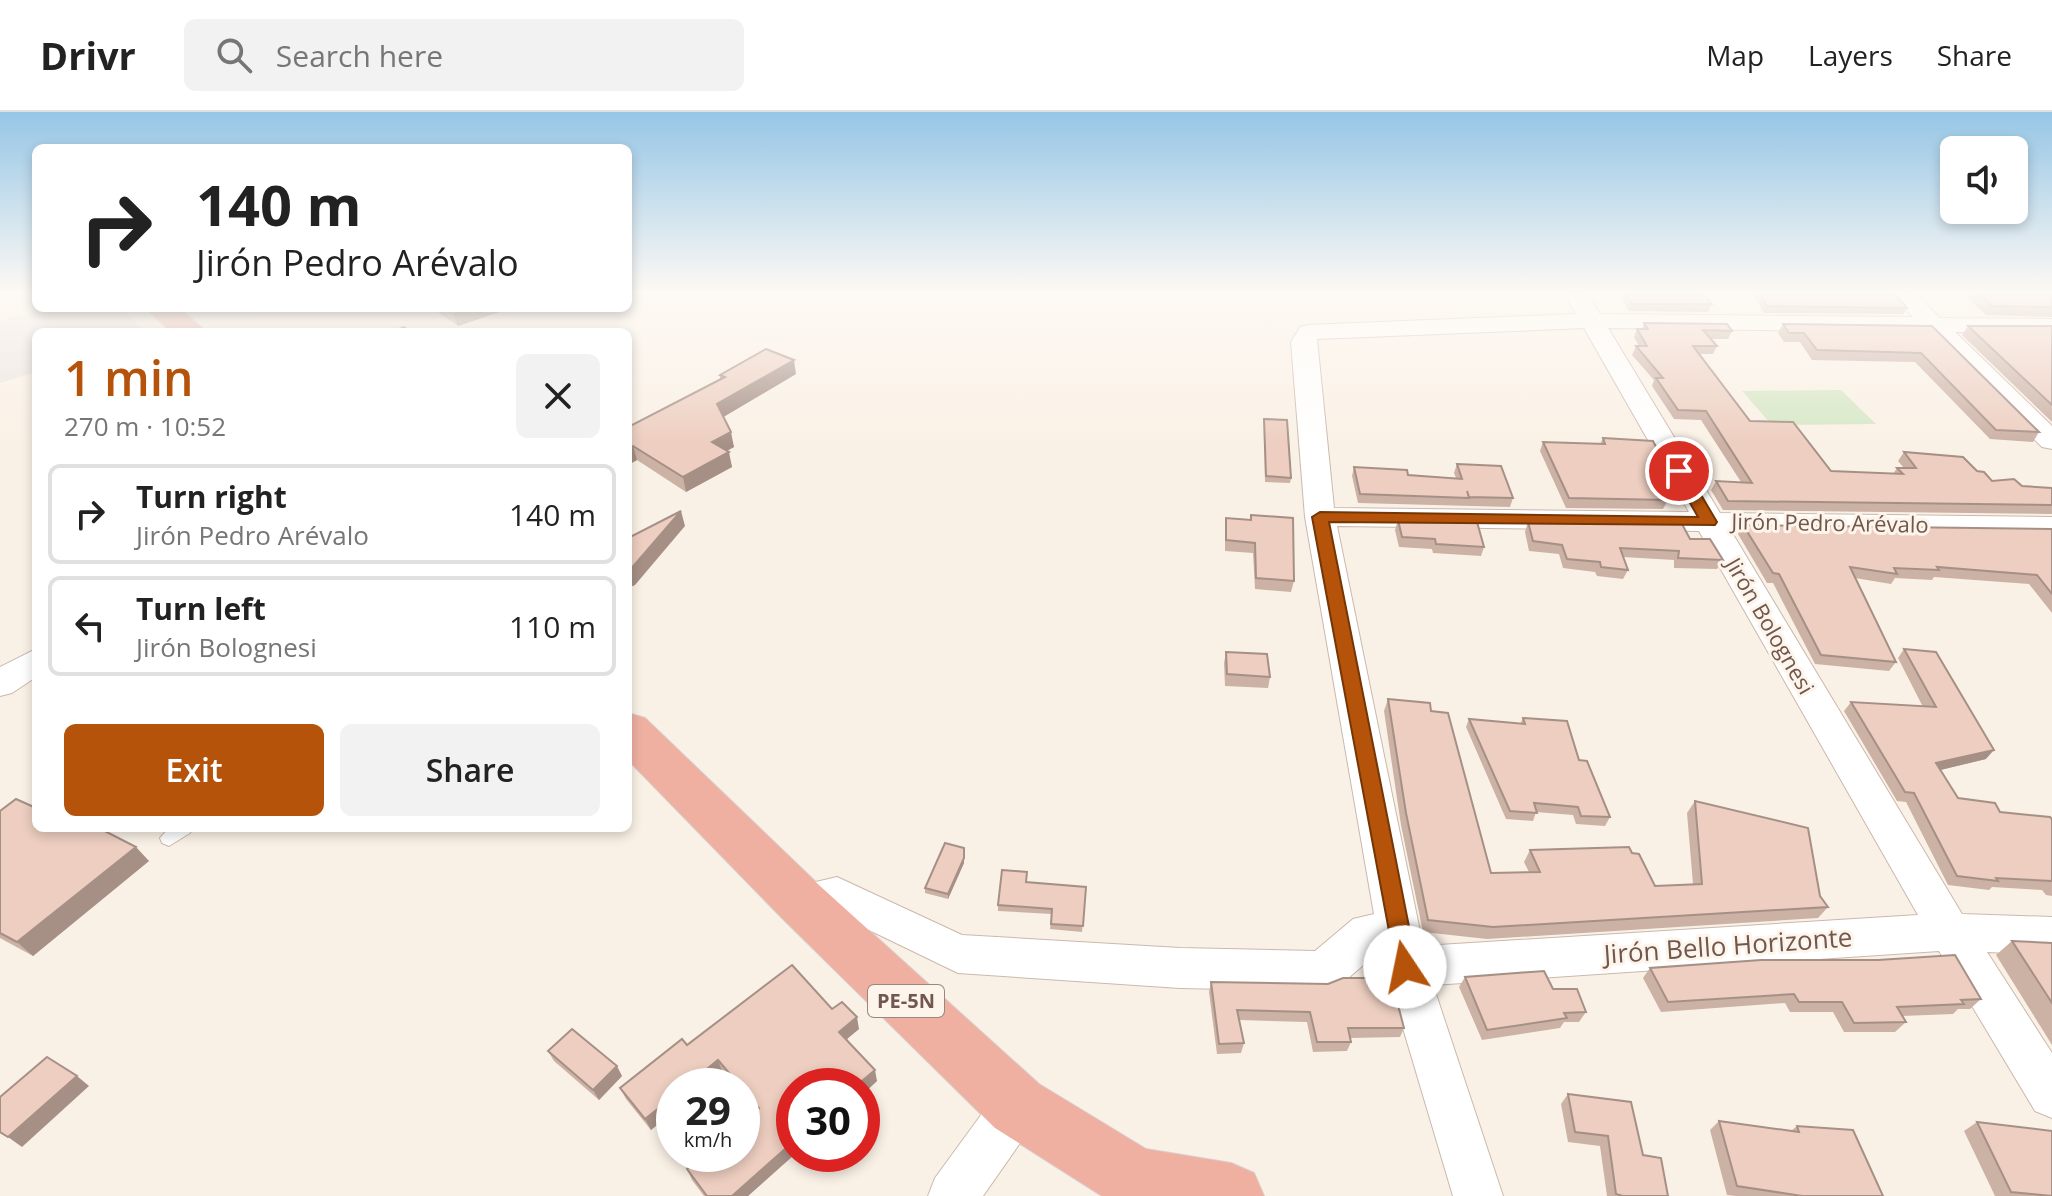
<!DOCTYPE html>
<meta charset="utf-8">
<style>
body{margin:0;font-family:"Open Sans",sans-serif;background:#f2f2f2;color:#222;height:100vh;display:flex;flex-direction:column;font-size:30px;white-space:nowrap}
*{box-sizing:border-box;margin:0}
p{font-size:26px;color:#767676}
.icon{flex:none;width:44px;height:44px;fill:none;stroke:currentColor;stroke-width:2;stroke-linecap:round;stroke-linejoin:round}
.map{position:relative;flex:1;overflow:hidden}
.panel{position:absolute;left:32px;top:216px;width:600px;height:504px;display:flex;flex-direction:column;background:#fff;border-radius:12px;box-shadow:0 4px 12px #0003}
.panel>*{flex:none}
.guide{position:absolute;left:32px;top:32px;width:600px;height:168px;border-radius:12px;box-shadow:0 4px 12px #0003;background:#fff;color:#222;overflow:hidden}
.controls{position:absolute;left:1940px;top:24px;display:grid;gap:16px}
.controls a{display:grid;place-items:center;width:88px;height:88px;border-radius:12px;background:#fff;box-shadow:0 4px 12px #0003;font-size:40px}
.speed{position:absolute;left:656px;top:956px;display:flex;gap:16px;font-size:40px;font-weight:700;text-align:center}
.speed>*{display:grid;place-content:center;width:104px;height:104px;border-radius:50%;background:#fff;box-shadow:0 4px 12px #0003;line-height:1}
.speed small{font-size:20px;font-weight:400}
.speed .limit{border:12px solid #d22;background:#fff;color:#111}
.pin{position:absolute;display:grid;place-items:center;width:68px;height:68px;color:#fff;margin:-34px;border:4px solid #fff;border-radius:50%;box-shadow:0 2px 8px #0007}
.me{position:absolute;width:88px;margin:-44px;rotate:349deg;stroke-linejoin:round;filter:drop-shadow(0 0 6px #0008)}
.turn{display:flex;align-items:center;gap:28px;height:168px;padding:0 32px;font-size:36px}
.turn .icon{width:104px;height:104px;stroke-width:2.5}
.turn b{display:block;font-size:56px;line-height:68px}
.round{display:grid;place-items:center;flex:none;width:84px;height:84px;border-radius:12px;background:#f2f2f2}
.headline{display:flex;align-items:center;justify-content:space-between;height:136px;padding:0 32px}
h1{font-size:48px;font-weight:600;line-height:60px;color:#b45309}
.button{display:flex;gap:16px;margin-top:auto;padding:16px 32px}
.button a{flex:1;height:92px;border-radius:12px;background:#b45309;color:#fff;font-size:32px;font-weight:600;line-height:92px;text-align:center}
.button a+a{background:#f2f2f2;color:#222}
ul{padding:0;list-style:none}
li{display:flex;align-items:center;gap:24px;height:100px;margin:0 16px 12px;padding:0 16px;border:4px solid #e0e0e0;border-radius:12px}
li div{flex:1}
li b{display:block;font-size:30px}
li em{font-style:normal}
header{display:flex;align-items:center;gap:48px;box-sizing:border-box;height:112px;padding:0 40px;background:#fff;border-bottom:2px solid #e0e0e0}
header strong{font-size:38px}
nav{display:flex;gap:44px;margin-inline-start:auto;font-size:28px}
.search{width:560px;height:72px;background:#f2f2f2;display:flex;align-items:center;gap:20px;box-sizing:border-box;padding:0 28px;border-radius:12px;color:#767676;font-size:30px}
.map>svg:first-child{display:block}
</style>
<header>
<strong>Drivr</strong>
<div class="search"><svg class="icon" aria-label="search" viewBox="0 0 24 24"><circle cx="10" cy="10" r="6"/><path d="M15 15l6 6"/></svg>Search here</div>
<nav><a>Map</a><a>Layers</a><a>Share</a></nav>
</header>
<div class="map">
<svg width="2052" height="1084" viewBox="0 0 2052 1084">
<rect width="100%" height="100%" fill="#faf1e6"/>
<polygon fill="#ebe4df" points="46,196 124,196 144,220 36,220 36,260 0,271 0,209"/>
<polygon fill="#d5e7c5" points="1841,278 1876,312 1772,313 1742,279"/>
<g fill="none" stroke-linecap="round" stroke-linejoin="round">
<g stroke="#cbb8ad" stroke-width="2">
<polygon id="lane" points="169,716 192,716 190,721 169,734 162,731 160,726"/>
</g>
<g stroke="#cbb8ad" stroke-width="2">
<g id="street">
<path d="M1565,182H1587L1600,202L1913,205L1892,182H1916L1940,206L2052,207V221L1955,220L2052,314V337L2042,335L1928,220L1608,216L1720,401L2052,405V423L1731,419L1962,802L2052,805V843L1987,840L2052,941V1006L2035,999L1939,839L1433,873L1503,1084H1453L1380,839L1340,873L1324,879L1180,876L958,861L834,801L801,808L786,803L780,790L786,777L837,765L962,823L1180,836L1315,839L1353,807L1374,802L1305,405L1291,230L1300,215L1308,213L1576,202ZM1584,216L1689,400L1334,396L1317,227ZM1337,414L1699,419L1918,803L1423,834Z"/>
<polygon points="36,537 36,565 12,581 0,584 0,555"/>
<polygon points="1017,970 1034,977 1041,994 1034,1011 983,1084 928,1084 935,1066 1000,977"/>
</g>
</g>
<g stroke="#d7d0cd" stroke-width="2">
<g id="highway">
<polygon points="146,196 180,196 206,220 171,220"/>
<polygon points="628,601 645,606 820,774 1039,972 1146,1037 1231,1051 1254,1061 1264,1084 1102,1084 995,1016 782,806 628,648"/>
</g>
</g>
<use href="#lane" fill="#fff" fill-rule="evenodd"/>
<use href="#street" fill="#fff" fill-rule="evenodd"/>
<use href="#highway" fill="#efb0a2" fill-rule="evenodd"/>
</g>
<g fill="#ccb1a5">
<polygon points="1621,182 1704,182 1712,192 1708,200 1629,199 1620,184"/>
<polygon points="1753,182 1895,182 1907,196 1903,202 1764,201"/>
<polygon points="1963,182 2052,182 2052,205 1986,203"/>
<polygon points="432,196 501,196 502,199 458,214"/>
<polygon points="1644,211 1732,219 1728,227 1711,227 1717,234 1713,242 1700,242 1750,309 1831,359 1893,362 1897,356 1904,356 1898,349 1904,340 1977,359 1992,369 2022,374 2052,376 2052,402 1723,398 1711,378 1716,369 1741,370 1701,308 1674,307 1652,274 1654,268 1632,243 1636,234 1639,234 1634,225 1637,217 1642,217"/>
<polygon points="1783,212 1932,214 2039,320 2033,330 1990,327 1915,250 1812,248 1800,230 1784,230 1778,221"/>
<polygon points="1968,214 2052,214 2052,310 1962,223"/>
<polygon points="796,262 723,305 734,335 727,339 732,355 686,380 637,348 628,353 628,315 720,267 720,263"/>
<polygon points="1264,307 1291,366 1290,371 1265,370"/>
<polygon points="1603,326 1676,374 1671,383 1666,384 1668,388 1663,397 1566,396 1540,339 1543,330 1600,332"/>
<polygon points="1457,352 1513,386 1510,395 1358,391 1352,364 1354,355 1408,363 1456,366 1454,361"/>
<polygon points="1251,403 1294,469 1291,480 1255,477 1253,441 1225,439 1225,416 1226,406 1250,408"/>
<polygon points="1398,408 1484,435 1481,444 1433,441 1432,437 1399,435 1395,418"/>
<polygon points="1528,410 1690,427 1723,448 1717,457 1674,456 1674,448 1623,445 1628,458 1623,467 1597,464 1595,460 1563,456 1559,442 1529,439 1525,420"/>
<polygon points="1743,413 2052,417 2052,501 2029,472 1934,465 1932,468 1895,466 1891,472 1855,466 1896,550 1889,559 1815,552 1773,471 1767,471 1738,422"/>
<polygon points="1904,537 1986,647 1940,658 1958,686 2000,700 2052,707 2052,784 2046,783 2042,778 1992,775 1989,778 1948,773 1906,690 1897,689 1844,599 1851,590 1923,595 1898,546"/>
<polygon points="1226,540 1270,565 1268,576 1225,574 1224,551"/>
<polygon points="1388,587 1431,599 1491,761 1529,760 1524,750 1530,738 1632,741 1655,774 1693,772 1687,701 1695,689 1820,784 1828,795 1818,806 1487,827 1423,820 1401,713 1384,599"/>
<polygon points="1523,606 1579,648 1610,705 1605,714 1576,712 1573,703 1536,700 1533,709 1506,707 1466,615 1469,607 1520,612"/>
<polygon points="0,699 83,718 149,749 33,844 0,826"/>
<polygon points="964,736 964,751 948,787 925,781 925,776"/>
<polygon points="1026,770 1086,775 1082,820 1050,817 1052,802 998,799 998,793"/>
<polygon points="2012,829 2052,831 2052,933 1996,843"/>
<polygon points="1650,856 1981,887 1970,897 1958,897 1953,902 1902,904 1906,910 1895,920 1844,920 1833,900 1790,900 1785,891 1661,900 1643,866"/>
<polygon points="1465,865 1553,877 1586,900 1579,910 1564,910 1560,916 1482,928 1459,875"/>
<polygon points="1211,870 1404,916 1400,925 1350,926 1351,930 1347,939 1313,940 1307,910 1239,908 1244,931 1241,941 1217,942 1209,880"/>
<polygon points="832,897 859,917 847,927 877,969 748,1084 704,1084 692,1068 687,1057 756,998 742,982 742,974 735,974 722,959 651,1018 626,987 620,976 687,933"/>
<polygon points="548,939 622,964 599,988 554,949"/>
<polygon points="1568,982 1643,1043 1668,1084 1607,1084 1600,1034 1568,1030 1561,992"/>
<polygon points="1719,1009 1791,1019 1797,1014 1883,1084 1736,1084 1727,1083 1710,1018"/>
<polygon points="1977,1010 2052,1084 1995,1084 1964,1019"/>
</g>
<g fill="#a69086">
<polygon points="471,196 501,196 502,199 458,214 453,202"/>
<polygon points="794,248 796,262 720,307 717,292"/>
<polygon points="731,320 734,335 715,345 712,330"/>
<polygon points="633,334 637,348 628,353 628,336"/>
<polygon points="729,340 732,355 686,380 683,365"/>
<polygon points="681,399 685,414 635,473 628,476 628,459"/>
<polygon points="1994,638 1986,647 1928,661 1936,651"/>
<polygon points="136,735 149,749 33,844 17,830"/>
<polygon points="964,746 964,751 948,787 948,782"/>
<polygon points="857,905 859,917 842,931 839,920"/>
<polygon points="718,948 722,959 705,974 686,974"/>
<polygon points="617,954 622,964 599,988 593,978"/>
<polygon points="875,958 877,969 862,983 862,974 856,974"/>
<polygon points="77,964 89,974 22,1035 8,1025"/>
<polygon points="674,984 674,999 651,1018 645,1007"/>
<polygon points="794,1029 794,1042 795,1042 748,1084 732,1084"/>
</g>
<g fill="#edcec0" stroke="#a69086" stroke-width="2">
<polygon points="1626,182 1704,182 1712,192 1632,192"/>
<polygon points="1760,182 1895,182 1907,196 1767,194"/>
<polygon points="1979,182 2052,182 2052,195 1992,194"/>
<polygon points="444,196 471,196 453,202"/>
<polygon points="1644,211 1727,212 1732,219 1703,218 1717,234 1693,234 1750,309 1793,310 1831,359 1903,362 1897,356 1916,356 1904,340 1963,345 1977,359 1984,360 1992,369 2014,367 2022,374 2052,376 2052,393 1728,389 1716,369 1752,371 1706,299 1678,298 1656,266 1663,266 1636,234 1647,234 1637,217 1648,217"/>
<polygon points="1783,212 1932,214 2039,320 1996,318 1921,241 1817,238 1804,221 1789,221"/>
<polygon points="1968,214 2052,214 2052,293"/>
<polygon points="404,215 411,220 390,220"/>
<polygon points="766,237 794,248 717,292 731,320 712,330 729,340 683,365 633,334 628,336 628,315 725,265 720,263"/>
<polygon points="1264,307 1287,308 1291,366 1266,364"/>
<polygon points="1603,326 1653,329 1676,374 1661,376 1668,388 1569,386 1543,330 1605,332"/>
<polygon points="1457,352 1501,354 1513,386 1469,385 1467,379 1469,386 1360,382 1354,355 1407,358 1408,363 1462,367"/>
<polygon points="681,399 630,458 628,459 628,426"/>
<polygon points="1251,403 1293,406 1294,469 1256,466 1255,431 1226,428 1226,406 1251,408"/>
<polygon points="1398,408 1477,410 1484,435 1436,432 1435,427 1402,425"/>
<polygon points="1528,410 1682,412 1690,427 1710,427 1723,448 1678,446 1679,439 1620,436 1628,458 1601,455 1600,450 1567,447 1562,433 1533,429"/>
<polygon points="1743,413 2052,417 2052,482 2037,463 1937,455 1939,458 1894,456 1897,462 1850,455 1896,550 1821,543 1779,462 1773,461"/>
<polygon points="1904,537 1936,540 1994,638 1936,651 1958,686 1995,691 2000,700 2050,705 2052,707 2052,769 1996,766 1998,769 1957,764 1914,681 1905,680 1851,590 1936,595"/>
<polygon points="1226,540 1267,542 1270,565 1227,562"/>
<polygon points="1388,587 1430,591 1431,599 1448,601 1491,761 1540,760 1530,738 1629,735 1632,741 1639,742 1655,774 1702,772 1695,689 1808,716 1820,784 1828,795 1493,815 1428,808 1406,701"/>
<polygon points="1523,606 1567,609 1579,648 1587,649 1610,705 1581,704 1578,695 1534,691 1537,701 1510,699 1469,607 1525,612"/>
<polygon points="16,687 36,696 36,716 79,716 83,718 86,716 99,716 136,735 17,830 0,821 0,699"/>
<polygon points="945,731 964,736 964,746 948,782 925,776"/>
<polygon points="1002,758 1027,760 1026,770 1086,775 1083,814 1051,812 1052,797 998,793"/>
<polygon points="2012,829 2052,831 2052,891"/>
<polygon points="1955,843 1981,887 1961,888 1964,892 1897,895 1906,910 1854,911 1842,890 1799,890 1794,882 1668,890 1650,856 1761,848 1878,848"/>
<polygon points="792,853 832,897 842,890 857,905 839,920 875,958 856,974 794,974 794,1029 732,1084 707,1084 687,1057 705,1042 742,1042 742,1010 759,996 742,976 742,974 740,974 718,948 686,974 674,974 674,984 645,1007 620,976 682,927 687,933"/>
<polygon points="1544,859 1553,877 1577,877 1586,900 1564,901 1567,906 1487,918 1465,865"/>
<polygon points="1343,866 1391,866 1404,916 1348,916 1351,930 1317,930 1310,900 1237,898 1244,931 1219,932 1211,870 1328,872"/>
<polygon points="572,917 617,954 593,978 548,939"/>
<polygon points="47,945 77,964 8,1025 0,1020 0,985"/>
<polygon points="1568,982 1631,990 1643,1043 1661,1046 1668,1084 1623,1084 1616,1082 1608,1024 1575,1020"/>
<polygon points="1719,1009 1799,1020 1797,1014 1853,1018 1883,1084 1802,1084 1737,1074"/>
<polygon points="1977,1010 2052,1019 2052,1084 2011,1080"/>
</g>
<linearGradient id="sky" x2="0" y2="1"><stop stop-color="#96c6e6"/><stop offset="0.54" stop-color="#fdf9f4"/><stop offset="1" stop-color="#fdf9f4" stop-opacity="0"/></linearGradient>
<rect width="2052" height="334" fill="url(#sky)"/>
<polygon fill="#b45309" stroke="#753606" stroke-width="2" points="1679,355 1687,359 1717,410 1715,413 1329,410 1417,855 1413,862 1405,865 1397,862 1312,405 1320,400 1698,405 1672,359"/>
<g text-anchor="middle" stroke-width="6" stroke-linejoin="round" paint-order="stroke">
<rect fill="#fdf5eb" stroke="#9b867c" stroke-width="2" x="868" y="873" width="76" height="32" rx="6"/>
<g font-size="20" font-weight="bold" fill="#71574d">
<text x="906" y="896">PE-5N</text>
</g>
<g font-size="22" fill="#71574d" stroke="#fdf5eb">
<text transform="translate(1830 411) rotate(1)" y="8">Jirón Pedro Arévalo</text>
<text transform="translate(1770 514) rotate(60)" y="8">Jirón Bolognesi</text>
</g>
<g font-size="26" fill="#71574d" stroke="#fdf5eb">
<text transform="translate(1728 834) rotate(-4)" y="9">Jirón Bello Horizonte</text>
</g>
</g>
</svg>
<div class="controls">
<a><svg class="icon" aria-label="sound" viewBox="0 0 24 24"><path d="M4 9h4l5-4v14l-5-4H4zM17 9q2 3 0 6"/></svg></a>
</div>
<div class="speed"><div>29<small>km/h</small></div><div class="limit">30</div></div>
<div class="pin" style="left:1679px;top:359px;background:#d93025"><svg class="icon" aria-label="arrive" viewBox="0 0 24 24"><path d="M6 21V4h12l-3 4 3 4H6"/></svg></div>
<svg class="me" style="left:1405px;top:855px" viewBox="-20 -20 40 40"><circle r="19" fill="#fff"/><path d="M0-13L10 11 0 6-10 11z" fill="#b45309"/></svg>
<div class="guide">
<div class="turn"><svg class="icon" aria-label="right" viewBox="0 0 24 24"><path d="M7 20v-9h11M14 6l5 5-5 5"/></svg><div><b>140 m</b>Jirón Pedro Arévalo</div></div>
</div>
<section class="panel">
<div class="headline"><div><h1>1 min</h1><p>270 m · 10:52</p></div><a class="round"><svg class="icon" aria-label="close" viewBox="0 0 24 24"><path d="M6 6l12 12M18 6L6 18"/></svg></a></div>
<ul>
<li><svg class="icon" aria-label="right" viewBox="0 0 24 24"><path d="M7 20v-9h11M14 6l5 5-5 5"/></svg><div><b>Turn right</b><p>Jirón Pedro Arévalo</p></div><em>140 m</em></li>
<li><svg class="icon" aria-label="left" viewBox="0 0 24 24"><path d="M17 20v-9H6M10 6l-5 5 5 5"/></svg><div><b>Turn left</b><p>Jirón Bolognesi</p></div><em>110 m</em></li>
</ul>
<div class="button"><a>Exit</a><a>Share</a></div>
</section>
</div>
